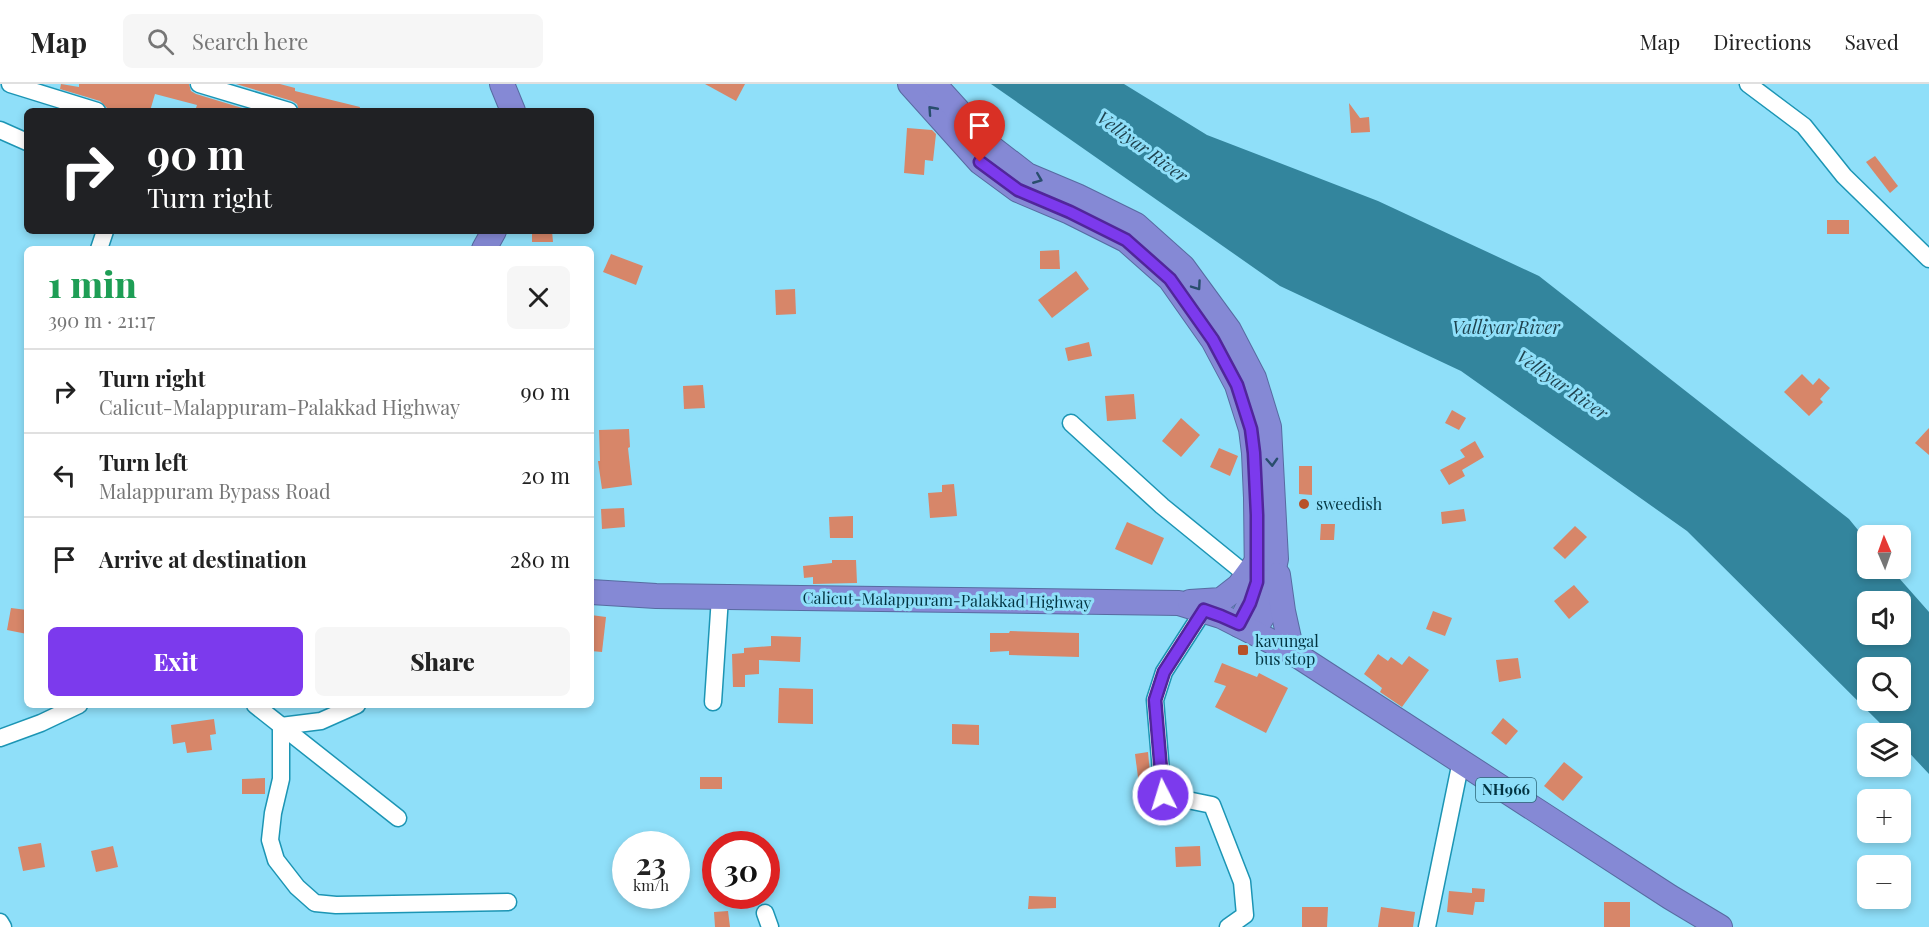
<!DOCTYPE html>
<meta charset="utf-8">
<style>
body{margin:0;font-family:"Playfair Display",serif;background:#f6f6f6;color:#222;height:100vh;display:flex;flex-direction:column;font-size:22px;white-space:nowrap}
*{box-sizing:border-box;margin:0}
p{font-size:20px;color:#767676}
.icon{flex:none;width:33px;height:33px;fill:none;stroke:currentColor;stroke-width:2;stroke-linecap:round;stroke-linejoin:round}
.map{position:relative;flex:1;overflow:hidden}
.sheet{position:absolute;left:24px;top:162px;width:570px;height:462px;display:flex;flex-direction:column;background:#fff;border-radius:9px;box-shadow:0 3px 9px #0003}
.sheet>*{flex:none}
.hud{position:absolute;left:24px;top:24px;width:570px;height:126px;border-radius:9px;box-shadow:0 3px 9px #0003;background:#202124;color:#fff;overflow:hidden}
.needle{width:39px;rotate:358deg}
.controls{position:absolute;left:1857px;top:441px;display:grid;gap:12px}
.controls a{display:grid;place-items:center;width:54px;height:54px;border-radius:9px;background:#fff;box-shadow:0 3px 9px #0003;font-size:30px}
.speed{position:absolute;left:612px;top:747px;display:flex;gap:12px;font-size:30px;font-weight:700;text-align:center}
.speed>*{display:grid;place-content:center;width:78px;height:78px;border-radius:50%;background:#fff;box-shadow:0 3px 9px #0003;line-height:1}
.speed small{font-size:15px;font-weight:400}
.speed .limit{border:9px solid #d22;background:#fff;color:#111}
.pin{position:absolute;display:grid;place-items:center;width:51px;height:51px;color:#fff;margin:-62px -26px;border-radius:50% 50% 50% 0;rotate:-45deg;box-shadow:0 0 6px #0007}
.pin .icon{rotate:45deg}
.me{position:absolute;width:66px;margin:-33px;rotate:355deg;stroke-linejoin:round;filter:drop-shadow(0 0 4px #0008)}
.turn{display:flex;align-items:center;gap:21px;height:126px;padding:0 24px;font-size:27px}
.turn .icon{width:78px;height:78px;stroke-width:2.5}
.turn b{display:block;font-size:42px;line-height:51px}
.round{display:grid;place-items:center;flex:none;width:63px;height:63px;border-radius:9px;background:#f6f6f6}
.summary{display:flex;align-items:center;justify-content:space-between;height:102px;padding:0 24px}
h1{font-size:36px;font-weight:800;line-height:45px;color:#1e9e55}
.cta{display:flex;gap:12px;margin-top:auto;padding:12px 24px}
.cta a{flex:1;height:69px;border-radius:9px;background:#7c3aed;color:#fff;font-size:24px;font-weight:800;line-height:69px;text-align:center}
.cta a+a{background:#f6f6f6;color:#222}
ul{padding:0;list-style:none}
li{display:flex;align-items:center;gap:18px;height:84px;padding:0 24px;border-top:2px solid #e0e0e0}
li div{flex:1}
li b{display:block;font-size:22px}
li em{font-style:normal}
header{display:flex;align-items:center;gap:36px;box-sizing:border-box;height:84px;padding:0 30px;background:#fff;border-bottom:2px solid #e0e0e0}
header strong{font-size:28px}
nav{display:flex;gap:33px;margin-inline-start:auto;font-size:21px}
.search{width:420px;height:54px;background:#f6f6f6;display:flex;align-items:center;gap:15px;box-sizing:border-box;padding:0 21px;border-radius:9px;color:#767676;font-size:22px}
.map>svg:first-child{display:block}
</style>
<header>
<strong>Map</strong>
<div class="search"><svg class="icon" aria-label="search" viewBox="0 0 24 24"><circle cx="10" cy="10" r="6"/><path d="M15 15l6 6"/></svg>Search here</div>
<nav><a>Map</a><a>Directions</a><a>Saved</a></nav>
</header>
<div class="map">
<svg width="1929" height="843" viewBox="0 0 1929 843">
<rect width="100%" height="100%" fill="#8fdff9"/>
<path fill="#33859d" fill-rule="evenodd" d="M991,0H1124L1207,51L1378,117L1539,192L1849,435L1867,457L1868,484L1891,485L1929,528V690L1901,660L1900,650L1890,649L1687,447L1461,287L1280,202ZM1868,518H1900V550H1868ZM1868,584H1900V616H1868Z"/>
<g fill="#d78669">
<polygon points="61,0 79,3 79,0 189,0 191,7 196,10 252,27 210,27 196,24 197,21 155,10 150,27 117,27 107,24 100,17 60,5"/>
<polygon points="236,0 280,0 295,4 295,7 360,23 359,27 299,27 297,20 292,17"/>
<polygon points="705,0 745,0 736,17"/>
<polygon points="1349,19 1360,34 1369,33 1370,48 1351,49"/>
<polygon points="907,44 932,46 936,50 933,77 925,76 924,91 904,89"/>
<polygon points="1875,72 1898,102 1890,109 1866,78"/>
<rect x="1827" y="136" width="22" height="14"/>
<polygon points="532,147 552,147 553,158 532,158"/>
<polygon points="1059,166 1060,185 1040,185 1040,167"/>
<polygon points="611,170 643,182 636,201 603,188"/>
<polygon points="1076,187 1089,205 1052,234 1038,216"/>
<polygon points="795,205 796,230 776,231 775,206"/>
<polygon points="1089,258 1092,272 1068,277 1065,264"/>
<polygon points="1802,290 1813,301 1819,294 1830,304 1820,315 1823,318 1809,332 1784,308"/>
<polygon points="703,301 705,324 684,325 683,302"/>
<polygon points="1134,310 1136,335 1107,337 1105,312"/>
<polygon points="1452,326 1466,334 1459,346 1445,339"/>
<polygon points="1181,334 1200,351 1181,373 1162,357"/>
<polygon points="1929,344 1929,371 1915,359"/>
<polygon points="629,345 630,363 628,364 632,401 602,405 598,377 600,377 599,346"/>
<polygon points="1475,357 1484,373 1462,386 1465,392 1449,401 1440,386 1465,373 1460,366"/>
<polygon points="1219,364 1238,372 1230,392 1210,383"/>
<polygon points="1299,382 1312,382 1312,411 1299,410"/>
<polygon points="954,400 957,432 930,434 928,409 942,408 942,401"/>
<polygon points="624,424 625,443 602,445 601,425"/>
<polygon points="1464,425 1466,437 1442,440 1441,428"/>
<polygon points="853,432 853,454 830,454 829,433"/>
<polygon points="1127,438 1164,454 1152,481 1115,465"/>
<polygon points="1321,440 1335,440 1334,456 1320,456"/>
<polygon points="1575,442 1587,453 1565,475 1553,464"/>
<polygon points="832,476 856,476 857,499 813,500 813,493 804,494 803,482 832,479"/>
<polygon points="1574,501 1589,518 1569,535 1554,517"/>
<polygon points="11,524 27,526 27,550 7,546"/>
<polygon points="1433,527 1452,534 1445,552 1426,545"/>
<polygon points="591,531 606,533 602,568 591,567"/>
<polygon points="1010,547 1079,549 1079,573 1009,571 1009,567 990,568 990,549 1009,549"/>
<polygon points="771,552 801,553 800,578 759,576 759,590 745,591 745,603 733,603 732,570 744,569 744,564 771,562"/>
<polygon points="1378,570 1388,577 1391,573 1402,581 1409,572 1429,586 1402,623 1380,608 1382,604 1364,590"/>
<polygon points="1518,574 1521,594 1499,598 1496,576"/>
<polygon points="1222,579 1257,593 1259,589 1288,604 1266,649 1215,623 1226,602 1214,598"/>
<polygon points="779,604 813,605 813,640 778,639"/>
<polygon points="1503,634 1518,647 1506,661 1491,649"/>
<polygon points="214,635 216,650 210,651 212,666 187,669 185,658 173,660 171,641"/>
<polygon points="952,640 979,641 979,661 952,660"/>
<polygon points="1148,668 1152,709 1140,709 1135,670"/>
<polygon points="1564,678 1583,693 1563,717 1544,702"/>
<rect x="700" y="693" width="22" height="12"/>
<polygon points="265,694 265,710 242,710 242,695"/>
<polygon points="41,759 45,783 23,787 18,763"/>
<polygon points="113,762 118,783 96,788 91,767"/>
<polygon points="1200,762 1201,782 1176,783 1175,763"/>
<polygon points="1472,804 1485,805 1484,818 1475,818 1473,831 1447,828 1449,807 1472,809"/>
<polygon points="1029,812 1056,813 1056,824 1028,825"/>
<rect x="1604" y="818" width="26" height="25"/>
<polygon points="1302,823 1328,823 1327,843 1302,843"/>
<polygon points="1381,823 1415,828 1413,843 1378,843"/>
<polygon points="728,827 730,843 715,843 714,828"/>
</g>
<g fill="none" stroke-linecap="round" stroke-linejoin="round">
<g stroke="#1c95b4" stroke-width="19">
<g id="minor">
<polyline points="10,0 97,27"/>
<polyline points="199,0 289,27"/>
<polyline points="1748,0 1804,42 1844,92 1929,175"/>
<polyline points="0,46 27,58"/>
<polyline points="99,165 105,147"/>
<polyline points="1071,339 1162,422 1248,492"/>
<polyline points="1204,526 1164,588 1155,616 1163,711 1212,721 1242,798 1245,831 1228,843"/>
<polyline points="713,618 720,513"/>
<polyline points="255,621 398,734"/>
<polyline points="357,621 321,637 281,642 281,695 273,729 270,756 276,776 297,803 315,819 336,821 508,818"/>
<polyline points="0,654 41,639 79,621"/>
<polyline points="765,829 770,843"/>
<polyline points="0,838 3,843"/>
<polyline points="1427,843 1461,677"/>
</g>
</g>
<g stroke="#576ba1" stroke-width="26">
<g id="highway">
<polyline points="502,0 513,27"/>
<polyline points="910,0 980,78 1018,106 1070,128 1126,156 1170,195 1213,256 1237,301 1251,345 1254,369 1256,414 1257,499 1250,519 1239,541"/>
<polyline points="934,0 992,64 1027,91 1077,112 1136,141 1183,183 1229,246 1254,294 1269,343 1276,475 1264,530 1253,548"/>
<polyline points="484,165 494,147"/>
<polyline points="1278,491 1283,527 1292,568"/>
<polyline points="591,508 656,512 1179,519 1221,532 1292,568 1670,813 1720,843"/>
<polyline points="1190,518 1221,516 1239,502 1256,479"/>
</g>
</g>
<use href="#minor" stroke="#fff" stroke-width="16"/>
<use href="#highway" stroke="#8589d5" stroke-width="24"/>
</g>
<defs><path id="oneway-chevron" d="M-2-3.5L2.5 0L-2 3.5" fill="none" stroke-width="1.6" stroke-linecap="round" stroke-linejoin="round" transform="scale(1.5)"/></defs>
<g stroke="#294e6d">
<use href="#oneway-chevron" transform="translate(932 26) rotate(-132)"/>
<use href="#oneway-chevron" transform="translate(1038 95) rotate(22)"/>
<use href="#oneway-chevron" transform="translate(1197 202) rotate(55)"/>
<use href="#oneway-chevron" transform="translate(1272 378) rotate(87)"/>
</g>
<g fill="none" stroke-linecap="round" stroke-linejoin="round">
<g stroke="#51269a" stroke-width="15">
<polyline id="route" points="980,78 1018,106 1070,128 1126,156 1170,195 1213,256 1237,301 1251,345 1254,369 1257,431 1257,498 1250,519 1239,540 1221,532 1204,526 1164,588 1155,616 1163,711"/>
</g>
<use href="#route" stroke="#7c3aed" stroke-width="10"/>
</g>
<g fill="#b85128" stroke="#8fdff9" stroke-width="2">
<circle cx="1304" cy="420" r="6"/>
<rect x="1237" y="560" width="12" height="12" rx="3"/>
</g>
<g text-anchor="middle" stroke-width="6" stroke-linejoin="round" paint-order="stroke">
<rect fill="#8fdff9" stroke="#2c6778" stroke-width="1.5" x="1476" y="694" width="60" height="24" rx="4.5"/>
<g font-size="15" font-weight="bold" fill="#023441">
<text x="1506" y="711">NH966</text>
</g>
<g font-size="16" fill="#023441" stroke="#8fdff9" text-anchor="start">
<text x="1316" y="426">sweedish</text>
<text x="1255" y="563">kavungal<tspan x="1255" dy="18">bus stop</tspan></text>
</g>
<g font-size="16" fill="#023441" stroke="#8fdff9">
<text transform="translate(947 516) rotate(1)" y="6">Calicut-Malappuram-Palakkad Highway</text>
</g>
<g font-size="18" font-style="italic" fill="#1f434f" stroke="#8fdff9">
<text transform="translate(1142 63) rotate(36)" y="6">Velliyar River</text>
<text x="1506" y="250">Valliyar River</text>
<text transform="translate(1562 301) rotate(35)" y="6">Velliyar River</text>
</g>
</g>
</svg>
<div class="controls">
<a><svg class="needle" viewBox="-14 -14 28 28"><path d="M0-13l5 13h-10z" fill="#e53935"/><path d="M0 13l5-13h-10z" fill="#767676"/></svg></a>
<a><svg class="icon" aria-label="sound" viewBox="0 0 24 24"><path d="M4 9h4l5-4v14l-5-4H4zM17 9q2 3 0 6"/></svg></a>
<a><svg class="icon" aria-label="search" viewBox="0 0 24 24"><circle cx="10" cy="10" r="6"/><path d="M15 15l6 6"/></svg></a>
<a><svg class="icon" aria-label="layers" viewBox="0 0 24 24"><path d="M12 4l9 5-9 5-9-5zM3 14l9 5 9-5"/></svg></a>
<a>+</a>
<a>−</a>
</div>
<div class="speed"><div>23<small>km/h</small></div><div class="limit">30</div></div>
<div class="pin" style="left:980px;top:78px;background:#d93025"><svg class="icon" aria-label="arrive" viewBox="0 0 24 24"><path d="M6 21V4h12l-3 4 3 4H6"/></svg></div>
<svg class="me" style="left:1163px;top:711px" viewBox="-20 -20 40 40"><circle r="17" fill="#7c3aed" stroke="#fff" stroke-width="3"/><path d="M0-11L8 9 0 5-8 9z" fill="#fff"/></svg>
<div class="hud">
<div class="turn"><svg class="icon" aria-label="right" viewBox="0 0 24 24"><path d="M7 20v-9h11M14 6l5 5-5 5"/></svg><div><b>90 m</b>Turn right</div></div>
</div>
<section class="sheet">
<div class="summary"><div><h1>1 min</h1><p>390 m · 21:17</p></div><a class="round"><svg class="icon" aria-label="close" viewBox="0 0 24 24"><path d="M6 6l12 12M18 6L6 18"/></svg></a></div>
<ul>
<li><svg class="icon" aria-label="right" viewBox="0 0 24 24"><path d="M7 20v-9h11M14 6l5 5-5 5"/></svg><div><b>Turn right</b><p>Calicut-Malappuram-Palakkad Highway</p></div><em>90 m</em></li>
<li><svg class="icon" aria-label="left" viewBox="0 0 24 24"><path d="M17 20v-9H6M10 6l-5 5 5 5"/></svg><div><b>Turn left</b><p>Malappuram Bypass Road</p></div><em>20 m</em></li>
<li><svg class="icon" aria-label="arrive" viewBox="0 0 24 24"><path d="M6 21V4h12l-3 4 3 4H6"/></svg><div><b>Arrive at destination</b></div><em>280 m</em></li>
</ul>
<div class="cta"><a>Exit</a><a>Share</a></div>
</section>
</div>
